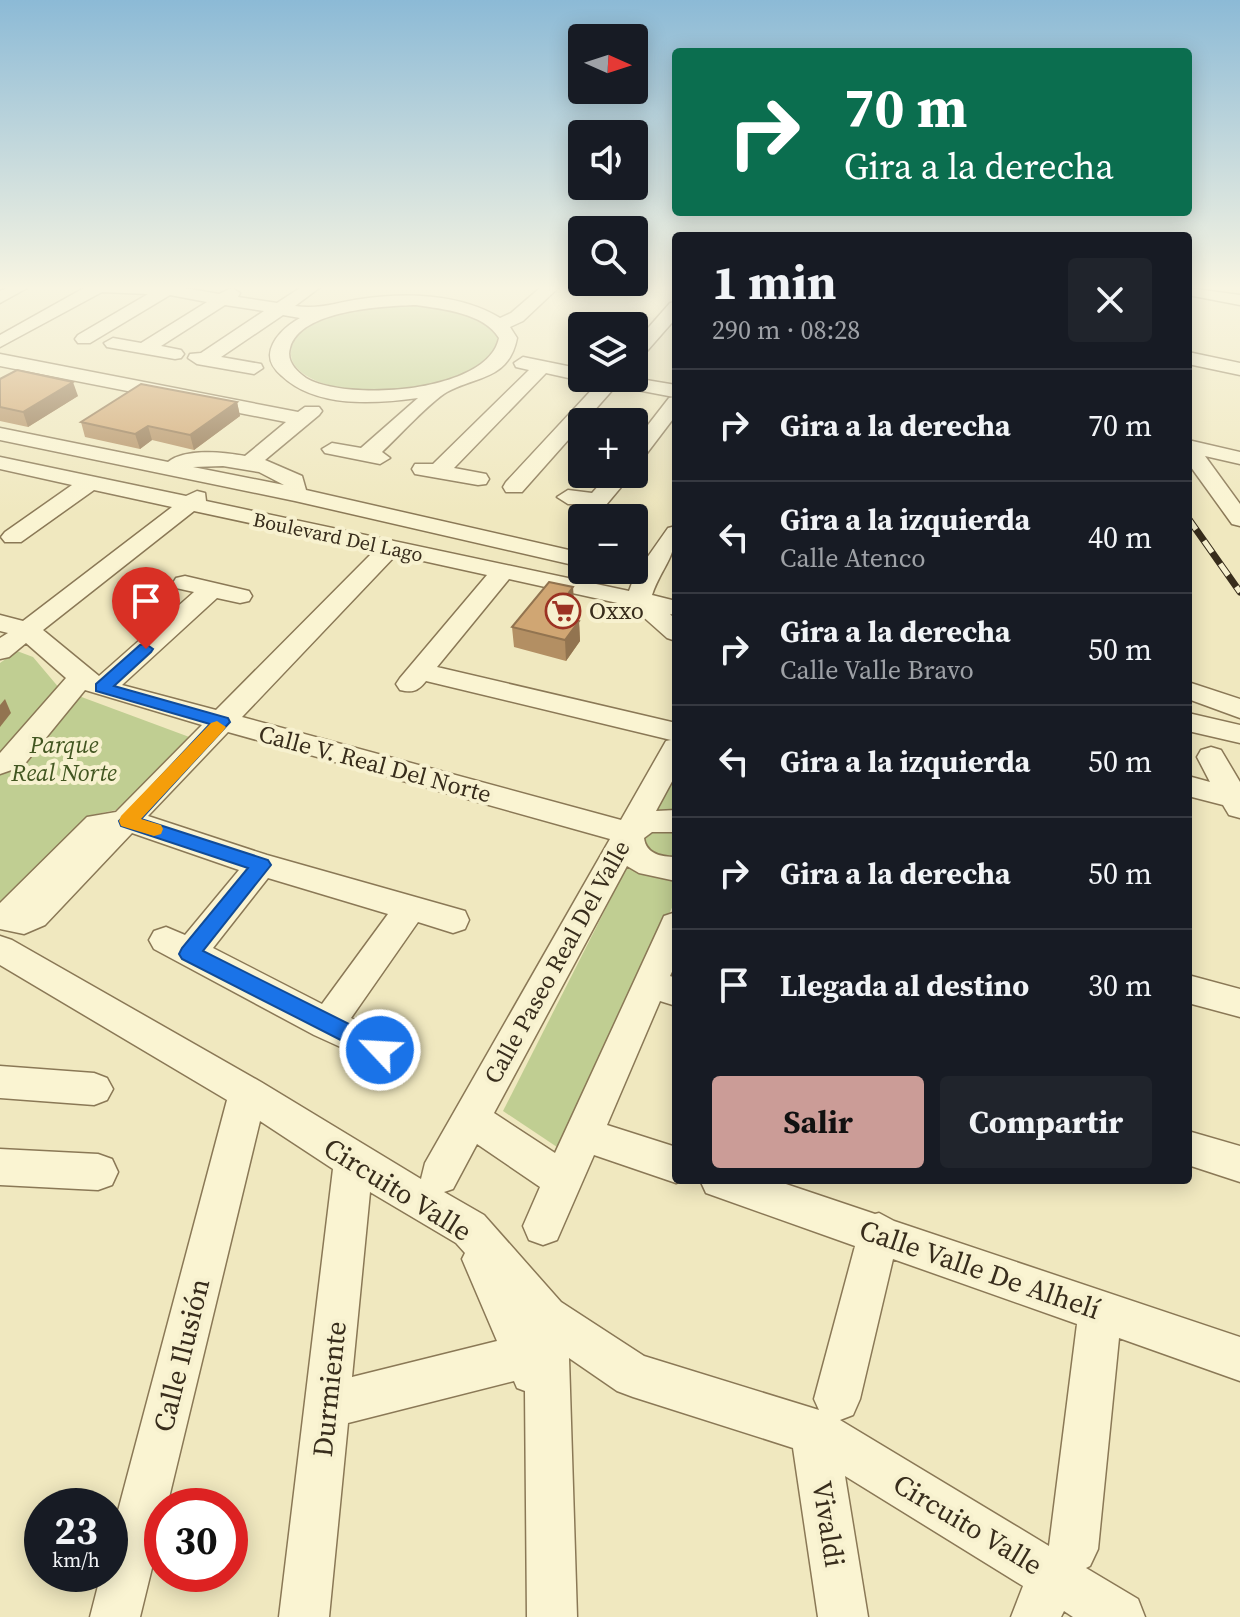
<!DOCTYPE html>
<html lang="es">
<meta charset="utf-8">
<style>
body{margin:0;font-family:"Source Serif 4",serif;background:#20242c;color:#f1f3f6;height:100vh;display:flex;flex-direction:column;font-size:30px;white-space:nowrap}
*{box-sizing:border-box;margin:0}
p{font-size:26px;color:#9ea1a6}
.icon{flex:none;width:44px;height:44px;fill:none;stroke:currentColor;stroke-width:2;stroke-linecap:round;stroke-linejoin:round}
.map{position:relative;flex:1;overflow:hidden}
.details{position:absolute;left:672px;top:232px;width:520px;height:952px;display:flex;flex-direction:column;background:#171b24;border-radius:8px;box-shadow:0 4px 20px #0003}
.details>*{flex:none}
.top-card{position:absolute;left:672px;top:48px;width:520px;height:168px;border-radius:8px;box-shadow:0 4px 20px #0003;background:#0b6e4f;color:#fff;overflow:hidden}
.needle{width:52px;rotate:93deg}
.fabs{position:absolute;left:568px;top:24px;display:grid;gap:16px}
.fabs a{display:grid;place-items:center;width:80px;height:80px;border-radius:8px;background:#171b24;box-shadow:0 4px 20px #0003;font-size:40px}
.speed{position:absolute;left:24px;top:1488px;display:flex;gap:16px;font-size:40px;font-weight:700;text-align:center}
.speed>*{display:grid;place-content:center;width:104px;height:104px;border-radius:50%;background:#171b24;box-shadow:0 4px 20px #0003;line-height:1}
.speed small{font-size:20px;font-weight:400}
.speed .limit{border:12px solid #d22;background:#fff;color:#111}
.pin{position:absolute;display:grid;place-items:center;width:68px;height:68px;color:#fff;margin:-82px -34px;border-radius:50% 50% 50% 0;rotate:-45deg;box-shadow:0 0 8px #0007}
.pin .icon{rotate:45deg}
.me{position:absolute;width:88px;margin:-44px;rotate:295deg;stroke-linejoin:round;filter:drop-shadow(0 0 6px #0008)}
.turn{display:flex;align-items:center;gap:28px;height:168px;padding:0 40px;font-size:36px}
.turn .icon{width:104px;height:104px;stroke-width:2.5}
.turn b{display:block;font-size:56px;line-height:68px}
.round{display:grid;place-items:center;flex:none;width:84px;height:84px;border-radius:8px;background:#20242c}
.summary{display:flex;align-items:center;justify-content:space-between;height:136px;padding:0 40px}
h1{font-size:48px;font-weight:700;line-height:60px}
.cta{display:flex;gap:16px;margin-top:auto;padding:16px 40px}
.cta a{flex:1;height:92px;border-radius:8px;background:#cb9c97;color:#111;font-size:32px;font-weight:700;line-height:92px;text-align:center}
.cta a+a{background:#20242c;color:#f1f3f6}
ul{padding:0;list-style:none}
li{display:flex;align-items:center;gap:24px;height:112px;padding:0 40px;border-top:2px solid #363941}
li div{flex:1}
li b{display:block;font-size:30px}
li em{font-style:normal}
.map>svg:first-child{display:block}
</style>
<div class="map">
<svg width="1240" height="1617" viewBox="0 0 1240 1617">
<rect width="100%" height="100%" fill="#f0e8bf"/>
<g fill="#c0ce92">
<path d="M423,304L448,307L487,320L502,342C486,397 349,403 307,376C298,371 290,362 291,352C296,309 391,306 423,304Z"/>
<polygon points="17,651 33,657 60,689 192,738 116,810 92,815 0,904 0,663"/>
<polygon points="676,770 676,899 560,1149 503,1111"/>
</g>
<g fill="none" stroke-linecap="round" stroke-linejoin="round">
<g stroke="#8a7856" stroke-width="3">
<g id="minor">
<polygon points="7,288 27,288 0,303 0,291"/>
<path d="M84,288H185L219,294L232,288L240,293L238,297L277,303L300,288H319L295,306C319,310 338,302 361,299C406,292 461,294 500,318L511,313L540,288H558L523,321L510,327L517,338C509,380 476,376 447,392C431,401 397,438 382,452L390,458L380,464L325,453L322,449L332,443L361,448L418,398C374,404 316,408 282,376C275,370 270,364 270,355C271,339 287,325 300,318L283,315L221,357L261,364L263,368L254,374L197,364L188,358L190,354L201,353L264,311L225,305L161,346L181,350L184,354L181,358L175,359L107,347L104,343L113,338L141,343L207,302L170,295L90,343H78L75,339L78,335L148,294L102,292L0,347V335ZM416,305C443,309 484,313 499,338C488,393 347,402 306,378C296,371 286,361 290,348C300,310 383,306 416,305Z"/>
<polygon points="1188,288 1240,295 1240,305 1188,295"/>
<polygon points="676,302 676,318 640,359 634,361 634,344 670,303"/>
<polygon points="1188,352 1240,363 1240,375 1188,364"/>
<path d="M0,354L298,412L305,407H319L322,411L319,415L265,460L302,476L306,490L582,553V567L295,501L0,440V428L168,462C185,448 224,452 245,456L286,422L0,366ZM223,466L259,472L284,485L193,467Z"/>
<polygon points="523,357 582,369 582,378 589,378 582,381 546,373 454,468 486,474 489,479 486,484 478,485 415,474 412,469 415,464 433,464 529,370 516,367 514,363"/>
<polygon points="592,378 634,378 676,385 676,415 641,461 634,463 634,443 669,398 674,397 616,386 522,492 506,492 503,487 506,482 598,383"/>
<polygon points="1188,440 1240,452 1240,464 1205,456 1240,504 1240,526 1232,524 1188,463"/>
<path d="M0,457L186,496L197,491L205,493L206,501L629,591L635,575L668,528L676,526C676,559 662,566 652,595L676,601V615L670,614L676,620V641L667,638L631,606L509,579L437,667L676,723V774L656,811L676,810V832H652L644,838C646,854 661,857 676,857V881L639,873L627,866L494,1113L555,1153L660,925L664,916L676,912V963L670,976L676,978V1006L660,1001L607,1125L676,1147V1180H683L676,1183L594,1155L557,1240L543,1245L529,1240L523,1226L540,1187L477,1144L453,1189L444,1192L484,1215L561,1302L644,1356L819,1410L814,1399L855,1246L706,1193L700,1180H774L875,1214L879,1213L894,1221L1240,1337V1381L1119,1338L1098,1549L1090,1566L1086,1568L1138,1599L1145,1617H1073L1064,1611L1061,1617H1011L1023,1586L845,1476L868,1617H818L793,1448L633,1397L617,1391L569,1358L577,1617H527L525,1391L517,1388L514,1381L348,1423L329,1617H279L333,1169L260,1121L167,1506H162V1527L140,1617H90L101,1574H110V1541L227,1100L0,965V936L12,940L261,1082L421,1179L425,1163L610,839L228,732L148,816L267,855L465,911L469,920L465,929L453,933L418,922L351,1018L393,1039L398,1050L393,1061L380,1065L314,1035L154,949L149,940L154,931L166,927L185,935L239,870L132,833L45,925L24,934L0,929V903L87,817L116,812L202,725L85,690L23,766L0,774V753L66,678L26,643L9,657L0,659V638L8,633L0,631V615L23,621L172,507L94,490L21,542H5L1,537L5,532L72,485L0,469ZM194,511L375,550L216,710L122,685L217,598L240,603L249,601L252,596L249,591L185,576L176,578L173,583L176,588L194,592L99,676L43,630ZM396,555L487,575L400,678L396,684L400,690C413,693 418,691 426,681L671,740L666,741L621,820L242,717ZM268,878L388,914L322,1004L213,948ZM370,1192L456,1243L465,1253L462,1259L497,1341L352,1377ZM893,1259L1077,1324L1049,1546L840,1420L853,1415L860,1399Z"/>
<polygon points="609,474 632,474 606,505 568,504 557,497 568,490 592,493"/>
<polygon points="1188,682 1240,699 1240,718 1188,699"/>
<polygon points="1188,713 1240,725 1240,743 1188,731"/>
<polygon points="1211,747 1221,750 1240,782 1240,818 1229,815 1223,805 1188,796 1188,776 1210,782 1197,757 1201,750"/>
<polygon points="1188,975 1240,989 1240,1017 1188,1003"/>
<polygon points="0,1066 94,1073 107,1078 113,1089 107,1100 94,1105 0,1098"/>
<polygon points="1188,1131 1240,1146 1240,1182 1188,1165"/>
<polygon points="0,1149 98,1154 112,1159 118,1172 112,1185 98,1190 0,1185"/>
</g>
</g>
<use href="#minor" fill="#faf4d2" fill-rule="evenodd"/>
<g stroke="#382d1c" stroke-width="7">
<polyline id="rail" points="1188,518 1240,592"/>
</g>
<use href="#rail" stroke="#f7f1cf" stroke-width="5" stroke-dasharray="14" stroke-linecap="butt"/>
</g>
<g fill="#b38f63">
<polygon points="0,379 78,396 28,427 0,421"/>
<polygon points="237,402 240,416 194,450 152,440 140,449 85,437 81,422"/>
<polygon points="573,587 574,608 567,617 579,621 580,641 566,661 514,647 512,627"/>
</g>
<g fill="#927450">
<polygon points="73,382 78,396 28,427 23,412"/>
<polygon points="237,402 240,416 194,450 190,435"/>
<polygon points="148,426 152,440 140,449 135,434"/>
<polygon points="642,519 642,533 634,544 634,531"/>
<polygon points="573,587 574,608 554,634 553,614"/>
<polygon points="579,621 580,641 566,661 565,640"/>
<polygon points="5,699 11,713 0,727 0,705"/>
</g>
<g fill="#d0a673" stroke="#927450" stroke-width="2">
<polygon points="17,370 73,382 23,412 0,407 0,379"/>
<polygon points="141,384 237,402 190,435 148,426 135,434 81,422"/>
<polygon points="592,510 642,519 634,531 634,518 586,518"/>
<polygon points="549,582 573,587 553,614 579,621 565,640 512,627"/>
</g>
<linearGradient id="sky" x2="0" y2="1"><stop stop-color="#8cbad6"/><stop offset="0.56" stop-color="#f8f5e2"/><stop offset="1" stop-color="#f8f5e2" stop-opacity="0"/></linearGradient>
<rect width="1240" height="514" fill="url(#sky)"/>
<polygon fill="#1a73e8" stroke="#114b97" stroke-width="2" points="146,644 153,649 151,652 114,686 228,718 230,722 141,819 268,860 271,865 203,951 387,1043 391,1050 387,1056 380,1059 372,1056 182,959 179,954 182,948 248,868 121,826 119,821 210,724 96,691 96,684 140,645"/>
<polygon fill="#f59e0b" points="217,721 226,727 223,731 141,819 161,825 163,829 161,834 154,836 121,826 119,821 121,816 211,723"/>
<defs>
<g id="supermarket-ring" transform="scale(1.8)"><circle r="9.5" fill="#f7f1cf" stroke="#9c3223" stroke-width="1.5"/><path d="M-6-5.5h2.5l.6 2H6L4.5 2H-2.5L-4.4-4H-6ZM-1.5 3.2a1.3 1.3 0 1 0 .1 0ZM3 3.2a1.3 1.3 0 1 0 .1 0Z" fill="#9c3223"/></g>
</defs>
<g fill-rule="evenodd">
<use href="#supermarket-ring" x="563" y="611"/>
</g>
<g text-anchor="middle" stroke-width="8" stroke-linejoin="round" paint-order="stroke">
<g font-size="20" fill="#382d1c" stroke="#f7f1cf">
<text transform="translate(338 537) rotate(12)" y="7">Boulevard Del Lago</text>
</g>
<g font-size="24" fill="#382d1c" stroke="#f7f1cf" text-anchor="start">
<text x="589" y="619">Oxxo</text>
</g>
<g font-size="24" font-style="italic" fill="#425621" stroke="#f7f1cf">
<text x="64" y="753">Parque<tspan x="64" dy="28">Real Norte</tspan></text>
</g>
<g font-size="24" fill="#382d1c" stroke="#f7f1cf">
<text transform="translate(375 764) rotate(15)" y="8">Calle V. Real Del Norte</text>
<text transform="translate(557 962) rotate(-61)" y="8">Calle Paseo Real Del Valle</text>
</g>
<g font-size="28" fill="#382d1c" stroke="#f7f1cf">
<text transform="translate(398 1189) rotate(32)" y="10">Circuito Valle</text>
<text transform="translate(980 1269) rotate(19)" y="10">Calle Valle De Alhelí</text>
<text transform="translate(181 1355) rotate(-76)" y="10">Calle Ilusión</text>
<text transform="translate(329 1389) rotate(-84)" y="10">Durmiente</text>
<text transform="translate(829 1524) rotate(81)" y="10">Vivaldi</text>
<text transform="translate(968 1524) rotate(31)" y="10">Circuito Valle</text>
</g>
</g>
</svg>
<div class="fabs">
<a><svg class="needle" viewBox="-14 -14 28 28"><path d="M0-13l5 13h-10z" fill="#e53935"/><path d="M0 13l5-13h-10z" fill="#9ea1a6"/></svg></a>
<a><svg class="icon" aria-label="sound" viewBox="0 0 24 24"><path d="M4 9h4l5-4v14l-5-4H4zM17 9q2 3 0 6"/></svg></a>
<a><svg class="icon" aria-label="search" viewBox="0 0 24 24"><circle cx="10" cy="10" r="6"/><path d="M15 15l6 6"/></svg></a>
<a><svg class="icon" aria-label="layers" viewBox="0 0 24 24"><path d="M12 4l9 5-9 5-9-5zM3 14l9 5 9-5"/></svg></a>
<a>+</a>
<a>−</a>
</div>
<div class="speed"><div>23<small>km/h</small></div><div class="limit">30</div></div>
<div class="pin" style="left:146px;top:649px;background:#d93025"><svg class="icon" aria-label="arrive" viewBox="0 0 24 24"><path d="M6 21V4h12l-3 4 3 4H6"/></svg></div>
<svg class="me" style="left:380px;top:1050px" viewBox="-20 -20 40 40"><circle r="17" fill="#1a73e8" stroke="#fff" stroke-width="3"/><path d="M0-11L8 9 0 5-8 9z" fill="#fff"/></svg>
<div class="top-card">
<div class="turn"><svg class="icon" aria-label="right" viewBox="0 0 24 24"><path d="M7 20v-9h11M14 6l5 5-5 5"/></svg><div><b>70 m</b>Gira a la derecha</div></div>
</div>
<section class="details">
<div class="summary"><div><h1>1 min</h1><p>290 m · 08:28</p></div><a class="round"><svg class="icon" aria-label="close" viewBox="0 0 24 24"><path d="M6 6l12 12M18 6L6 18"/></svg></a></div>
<ul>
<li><svg class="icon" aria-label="right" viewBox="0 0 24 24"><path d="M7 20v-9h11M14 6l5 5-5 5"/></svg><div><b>Gira a la derecha</b></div><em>70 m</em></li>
<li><svg class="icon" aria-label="left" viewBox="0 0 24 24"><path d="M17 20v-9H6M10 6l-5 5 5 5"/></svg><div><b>Gira a la izquierda</b><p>Calle Atenco</p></div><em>40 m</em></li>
<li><svg class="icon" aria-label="right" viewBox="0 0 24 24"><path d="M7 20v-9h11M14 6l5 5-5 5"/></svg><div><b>Gira a la derecha</b><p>Calle Valle Bravo</p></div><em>50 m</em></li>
<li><svg class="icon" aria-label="left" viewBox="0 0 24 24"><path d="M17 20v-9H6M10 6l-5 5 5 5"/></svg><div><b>Gira a la izquierda</b></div><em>50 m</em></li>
<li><svg class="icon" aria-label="right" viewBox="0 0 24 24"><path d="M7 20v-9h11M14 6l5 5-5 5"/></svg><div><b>Gira a la derecha</b></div><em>50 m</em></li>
<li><svg class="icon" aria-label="arrive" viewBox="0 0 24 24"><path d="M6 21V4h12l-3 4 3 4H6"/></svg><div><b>Llegada al destino</b></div><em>30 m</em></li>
</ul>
<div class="cta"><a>Salir</a><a>Compartir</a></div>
</section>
</div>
